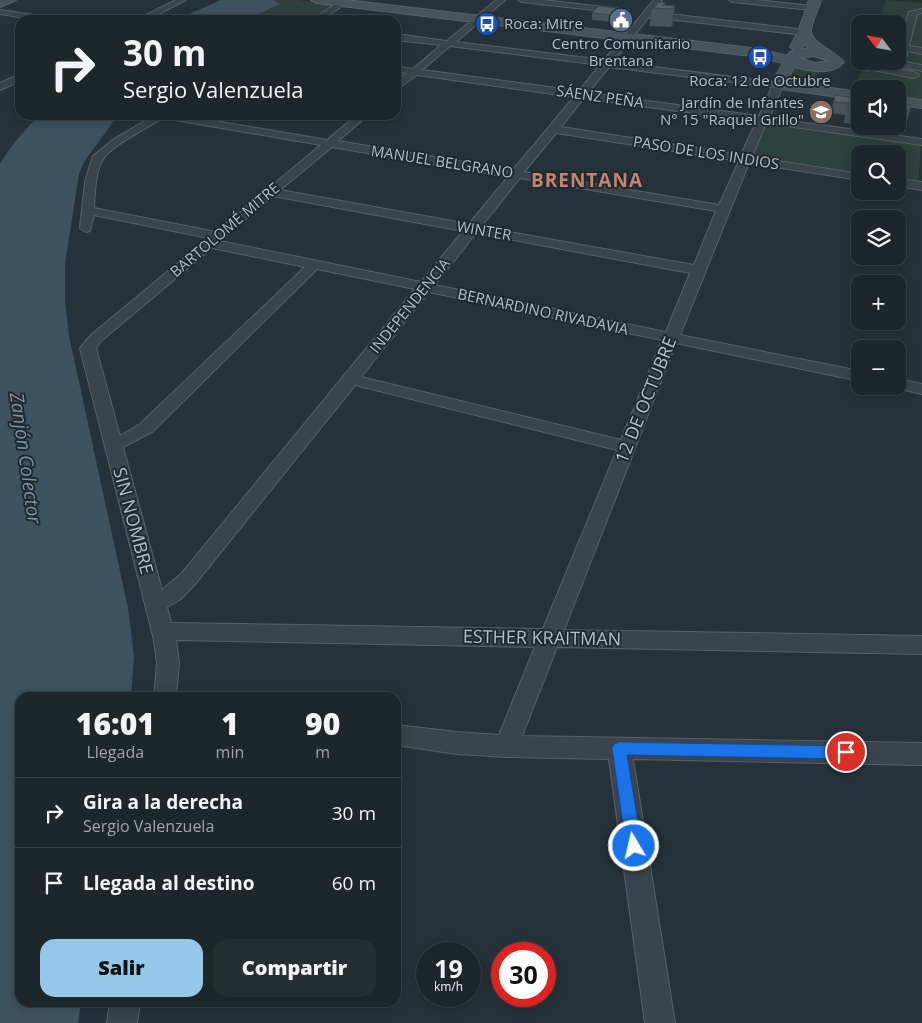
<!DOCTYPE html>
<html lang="es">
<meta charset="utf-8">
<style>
body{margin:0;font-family:"Open Sans",sans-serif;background:#252e33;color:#f1f3f6;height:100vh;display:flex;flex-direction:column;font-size:19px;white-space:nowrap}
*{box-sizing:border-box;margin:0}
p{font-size:16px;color:#a0a5a9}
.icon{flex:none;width:28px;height:28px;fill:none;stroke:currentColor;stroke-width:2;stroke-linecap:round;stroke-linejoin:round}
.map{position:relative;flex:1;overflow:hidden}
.side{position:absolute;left:15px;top:692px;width:386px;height:315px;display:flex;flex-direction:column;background:#1c262b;border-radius:15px;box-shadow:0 2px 12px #0003,0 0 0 1px #3a4347}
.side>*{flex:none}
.banner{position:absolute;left:15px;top:15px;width:386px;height:105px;border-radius:15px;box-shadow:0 2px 12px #0003,0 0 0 1px #3a4347;background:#1c262b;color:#f1f3f6;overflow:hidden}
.needle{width:32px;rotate:301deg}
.tools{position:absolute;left:851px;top:15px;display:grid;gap:10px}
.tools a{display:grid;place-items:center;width:55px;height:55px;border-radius:10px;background:#1c262b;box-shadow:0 2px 12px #0003,0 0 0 1px #3a4347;font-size:25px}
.speed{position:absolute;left:416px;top:942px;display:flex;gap:10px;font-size:25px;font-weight:700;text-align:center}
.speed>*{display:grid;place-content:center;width:65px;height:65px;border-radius:50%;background:#1c262b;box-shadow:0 2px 12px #0003,0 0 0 1px #3a4347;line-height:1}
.speed small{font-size:12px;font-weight:400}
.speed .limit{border:8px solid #d22;background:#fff;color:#111}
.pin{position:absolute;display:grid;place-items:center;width:42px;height:42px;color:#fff;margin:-21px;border:2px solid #fff;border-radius:50%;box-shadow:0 1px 5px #0007}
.me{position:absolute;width:55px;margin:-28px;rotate:351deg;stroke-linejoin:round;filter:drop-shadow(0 0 4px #0008)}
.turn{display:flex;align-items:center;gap:18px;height:105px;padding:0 25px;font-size:22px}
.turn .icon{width:65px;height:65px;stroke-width:2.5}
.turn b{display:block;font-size:35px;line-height:42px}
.eta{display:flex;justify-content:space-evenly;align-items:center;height:85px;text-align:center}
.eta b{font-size:30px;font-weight:800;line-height:35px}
.button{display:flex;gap:10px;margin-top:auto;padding:10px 25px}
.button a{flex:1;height:58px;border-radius:15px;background:#95c7ea;color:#111;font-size:20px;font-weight:800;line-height:58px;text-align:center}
.button a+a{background:#252e33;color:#f1f3f6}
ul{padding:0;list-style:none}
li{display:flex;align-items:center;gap:15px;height:70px;padding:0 25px;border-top:1px solid #3a4347}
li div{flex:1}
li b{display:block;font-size:19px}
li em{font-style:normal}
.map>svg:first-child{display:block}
</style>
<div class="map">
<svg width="922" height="1023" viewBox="0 0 922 1023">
<rect width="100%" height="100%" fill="#263239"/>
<g fill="#2e413d">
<polygon points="273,0 298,0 333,5 309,20 251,18 279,4"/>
<polygon points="886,0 922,3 922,101 898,97 898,89 860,89 860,92 854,91 865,61 898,61 898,24 878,24"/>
<polygon points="793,63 824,69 807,83 787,82"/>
<polygon points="770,124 918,145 921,146 918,184 898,181 898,154 860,154 860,175 753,158 766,125"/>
</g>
<g fill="#3e5360">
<polygon points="221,0 273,0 280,4 247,20 176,20"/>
<polygon points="39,115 118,115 84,162 79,174 65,264 65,300 69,336 128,608 134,656 131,697 20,698 20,1002 81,1003 78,1023 0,1023 0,163 14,143"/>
</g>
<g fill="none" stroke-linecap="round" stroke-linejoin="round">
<g stroke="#586268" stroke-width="2">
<g id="street">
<polygon points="176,0 186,0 147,20 136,20"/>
<path d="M496,0H505L456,42L604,60L654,0H662L652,12L807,30L808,32L804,35L649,17L613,62L781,83L783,85L769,118L922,139V145L766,123L752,157L860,174V180L749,163L680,335L860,371V381L676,343L564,630L922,636V654L557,647L522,736L922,743V765L633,759L675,1023H645L609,759L506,757L457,754L396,745V725L457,732L499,735L535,647L176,640L179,663L176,698H154L157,663L154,640L80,348L91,335L208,238L94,215L90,231L86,232L80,228L85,182L93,156L114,139L155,115H180L327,140L357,115H368L338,141L513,170L574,97L417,75L396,90V82L407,73L396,72V66L413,69L441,45L396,40V34L447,41ZM450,46L600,65L579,91L422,70ZM609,67L772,87L759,116L588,93ZM584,98L756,122L741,155L561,127ZM163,118L321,145L216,232L94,208C95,193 95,174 102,161C108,147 149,127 163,118ZM556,133L739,161L719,205L524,172ZM332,147L508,177L469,224L280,190ZM520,178L716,211L694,265L481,227ZM273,196L463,231L421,282L220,241ZM476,233L690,273L666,332L435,285ZM212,248L305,267L140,424L120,436L96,348L101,341ZM317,269L415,289L182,573L162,590L123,447L152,432ZM429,292L662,340L621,440L361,377ZM355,385L617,450L543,629L171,623L167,607L181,599L196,583Z"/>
<polygon points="518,0 543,0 621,9 625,11 621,13 522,2"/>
<polygon points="729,0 756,0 812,6 816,8 812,10 733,2"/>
<polygon points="340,1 347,3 321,20 311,20"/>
<polygon points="922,9 922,13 917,14 909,46 922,48 922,54 908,51 905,62 922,65 922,71 897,66 895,64 909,12"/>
<polygon points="0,10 55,18 59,20 38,20 0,14"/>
<polygon points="871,64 914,72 919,75 914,78 868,69 868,65"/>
<polygon points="20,74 20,81 0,90 0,83"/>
<polygon points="898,179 922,182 922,190 898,186"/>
<polygon points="898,379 922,384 922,394 892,387 898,386"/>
<polygon points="110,1002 140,1002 137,1023 107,1023"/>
</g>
</g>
<g stroke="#586268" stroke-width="2">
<g id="secondary">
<polygon points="0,0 16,0 0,7"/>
<path d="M311,0H346L760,49L787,56L790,52L795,51L790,47L798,32L809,0H821C818,10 812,21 811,30C809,42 836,52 844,62C832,77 809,70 794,67L786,82L860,92V100L773,88L771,85L783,63L759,57L317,3ZM804,44L810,48L801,49ZM814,56L829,61L815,63L800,58Z"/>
<polygon points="898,97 922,100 922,108 898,105"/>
</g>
</g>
<use href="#street" fill="#3a444a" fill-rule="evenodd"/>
<use href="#secondary" fill="#48545c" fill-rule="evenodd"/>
</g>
<g fill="#48535b">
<polygon points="655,3 666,4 666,5 675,6 673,25 671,27 649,26 652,8 655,6"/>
<polygon points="592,13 629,17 624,23 592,20"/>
<polygon points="864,61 873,61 869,72 861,71"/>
<polygon points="835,95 860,99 860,125 844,123 845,115 831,113"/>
<polygon points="898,103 910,111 906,123 898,122"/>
<polygon points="867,126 893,126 892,130"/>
</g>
<g fill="#3b444a">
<polygon points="675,6 673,25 671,27 674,9"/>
<polygon points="630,10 629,17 624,23 625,17"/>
</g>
<g fill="#54616a" stroke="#3b444a">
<polygon points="663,2 666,4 662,5 675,6 674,9 652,8 658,4 655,3"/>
<polygon points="599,6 630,10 625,17 592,13"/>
<polygon points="864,61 873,61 870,69 862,68"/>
<polygon points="835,95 860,99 860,113 848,112 849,103 834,102"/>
<polygon points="898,103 910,105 910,111 898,110"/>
</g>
<polygon fill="#1a73e8" stroke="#114b97" points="619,742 846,746 851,748 854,752 851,757 846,759 627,755 642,846 639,852 634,854 628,852 626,846 612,748 614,744"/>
<defs>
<g id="civic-disc" transform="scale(1.25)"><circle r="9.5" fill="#5c6f8a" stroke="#1f292f"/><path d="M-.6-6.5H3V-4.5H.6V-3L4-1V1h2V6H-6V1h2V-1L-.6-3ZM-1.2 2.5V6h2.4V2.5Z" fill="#fff"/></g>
<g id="bus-disc" transform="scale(1.25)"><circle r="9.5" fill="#1a4fb4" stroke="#1f292f"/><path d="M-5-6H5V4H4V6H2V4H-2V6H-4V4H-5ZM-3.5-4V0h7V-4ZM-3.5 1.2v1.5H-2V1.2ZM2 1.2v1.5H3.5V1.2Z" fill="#fff"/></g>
<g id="school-disc" transform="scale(1.25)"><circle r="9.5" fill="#8d6e63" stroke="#1f292f"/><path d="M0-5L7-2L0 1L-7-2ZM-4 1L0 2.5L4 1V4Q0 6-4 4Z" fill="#fff"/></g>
</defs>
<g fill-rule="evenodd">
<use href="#civic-disc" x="621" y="20"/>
<use href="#bus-disc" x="487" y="24"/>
<use href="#bus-disc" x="760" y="57"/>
<use href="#school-disc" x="821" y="112"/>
</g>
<g text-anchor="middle" stroke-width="4" stroke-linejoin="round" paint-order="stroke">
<g font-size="15" fill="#b5bfc5" stroke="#1f292f">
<text x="504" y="29" text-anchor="start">Roca: Mitre</text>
<text x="621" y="49">Centro Comunitario<tspan x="621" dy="17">Brentana</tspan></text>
<text x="760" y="86">Roca: 12 de Octubre</text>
<text x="804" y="108" text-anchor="end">Jardín de Infantes<tspan x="804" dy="17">N° 15 "Raquel Grillo"</tspan></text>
</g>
<g font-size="15" fill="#b5bfc5" stroke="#1f292f">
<text transform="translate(600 97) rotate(8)" y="5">SÁENZ PEÑA</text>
<text transform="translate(706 153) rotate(9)" y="5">PASO DE LOS INDIOS</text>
<text transform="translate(442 162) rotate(9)" y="5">MANUEL BELGRANO</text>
<text transform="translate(225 230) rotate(-40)" y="5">BARTOLOMÉ MITRE</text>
<text transform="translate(484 231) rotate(10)" y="5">WINTER</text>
<text transform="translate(410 306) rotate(-51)" y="5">INDEPENDENCIA</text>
<text transform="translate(543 312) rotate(12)" y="5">BERNARDINO RIVADAVIA</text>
</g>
<g font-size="18" fill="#b5bfc5" stroke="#1f292f">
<text transform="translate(646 400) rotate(-68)" y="6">12 DE OCTUBRE</text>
<text transform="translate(133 521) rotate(75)" y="6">SIN NOMBRE</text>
<text transform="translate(542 638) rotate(1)" y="6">ESTHER KRAITMAN</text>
</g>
<g font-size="19" font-weight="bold" letter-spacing="1" fill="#c6836f" stroke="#1f292f">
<text x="587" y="187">BRENTANA</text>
</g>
<g font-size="19" font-style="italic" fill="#7a95a5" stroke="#1f292f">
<text transform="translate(26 458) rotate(82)" y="7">Zanjón Colector</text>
</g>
</g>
</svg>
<div class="tools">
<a><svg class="needle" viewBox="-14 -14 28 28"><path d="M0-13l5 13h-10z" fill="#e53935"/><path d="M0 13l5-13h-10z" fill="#a0a5a9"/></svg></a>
<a><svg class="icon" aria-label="sound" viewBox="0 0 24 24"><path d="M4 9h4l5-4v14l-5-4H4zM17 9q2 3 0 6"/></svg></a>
<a><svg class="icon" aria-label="search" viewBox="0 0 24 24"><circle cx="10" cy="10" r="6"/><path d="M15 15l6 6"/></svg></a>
<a><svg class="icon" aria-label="layers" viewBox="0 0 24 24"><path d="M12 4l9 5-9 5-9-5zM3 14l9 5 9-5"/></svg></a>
<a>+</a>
<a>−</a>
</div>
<div class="speed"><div>19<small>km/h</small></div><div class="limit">30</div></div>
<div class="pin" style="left:846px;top:752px;background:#d93025"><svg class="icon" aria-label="arrive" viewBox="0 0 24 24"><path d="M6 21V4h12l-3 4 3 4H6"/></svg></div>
<svg class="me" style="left:634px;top:846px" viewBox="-20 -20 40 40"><circle r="17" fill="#1a73e8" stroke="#fff" stroke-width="3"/><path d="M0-11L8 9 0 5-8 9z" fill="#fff"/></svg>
<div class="banner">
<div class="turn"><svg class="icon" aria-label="right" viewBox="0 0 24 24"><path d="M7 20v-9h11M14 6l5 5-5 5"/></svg><div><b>30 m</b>Sergio Valenzuela</div></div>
</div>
<section class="side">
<div class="eta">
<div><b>16:01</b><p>Llegada</p></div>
<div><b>1</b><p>min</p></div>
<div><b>90</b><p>m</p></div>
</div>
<ul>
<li><svg class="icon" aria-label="right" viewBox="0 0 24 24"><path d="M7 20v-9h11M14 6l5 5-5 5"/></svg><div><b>Gira a la derecha</b><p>Sergio Valenzuela</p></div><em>30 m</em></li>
<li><svg class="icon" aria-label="arrive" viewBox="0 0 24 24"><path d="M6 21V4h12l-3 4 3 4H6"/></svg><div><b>Llegada al destino</b></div><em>60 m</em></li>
</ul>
<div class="button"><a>Salir</a><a>Compartir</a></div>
</section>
</div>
